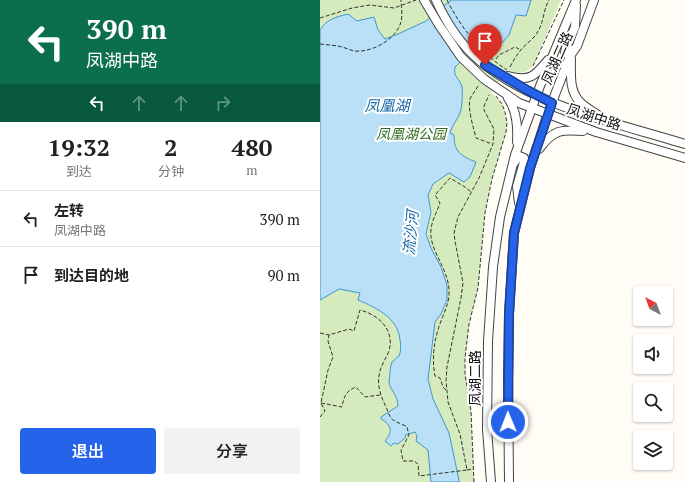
<!DOCTYPE html>
<html lang="zh">
<meta charset="utf-8">
<style>
body{margin:0;font-family:"PT Serif","Noto Sans SC",serif;background:#f2f2f2;color:#222;height:100vh;display:flex;flex-direction:column;font-size:15px;white-space:nowrap}
*{box-sizing:border-box;margin:0}
p{font-size:13px;color:#767676}
.icon{flex:none;width:22px;height:22px;fill:none;stroke:currentColor;stroke-width:2;stroke-linecap:round;stroke-linejoin:round}
.map{position:relative;flex:1;overflow:hidden}
.details{display:flex;flex-direction:column;background:#fff;width:320px}
.details>*{flex:none}
.banner{background:#0b6e4f;color:#fff;overflow:hidden}
.needle{width:26px;rotate:319deg}
.buttons{position:absolute;left:313px;top:286px;display:grid;gap:8px}
.buttons a{display:grid;place-items:center;width:40px;height:40px;border-radius:4px;background:#fff;box-shadow:0 1px 3px #0004;font-size:20px}
.pin{position:absolute;display:grid;place-items:center;width:34px;height:34px;color:#fff;margin:-41px -17px;border-radius:50% 50% 50% 0;rotate:-45deg;box-shadow:0 0 4px #0007}
.pin .icon{rotate:45deg}
.me{position:absolute;width:44px;margin:-22px;rotate:359deg;stroke-linejoin:round;filter:drop-shadow(0 0 3px #0008)}
.turn{display:flex;align-items:center;gap:14px;height:84px;padding:0 20px;font-size:18px}
.turn .icon{width:52px;height:52px;stroke-width:2.5}
.turn b{display:block;font-size:28px;line-height:34px}
.lanes{display:flex;align-items:center;height:38px;padding:0 20px;background:#0003;justify-content:center;gap:20px;direction:ltr}
.lanes .off{opacity:.35}
.eta{display:flex;justify-content:space-evenly;align-items:center;height:68px;text-align:center}
.eta b{font-size:24px;font-weight:600;line-height:28px}
.action{display:flex;gap:8px;margin-top:auto;padding:8px 20px}
.action a{flex:1;height:46px;border-radius:4px;background:#2563eb;color:#fff;font-size:16px;font-weight:600;line-height:46px;text-align:center}
.action a+a{background:#f2f2f2;color:#222}
ul{padding:0;list-style:none}
li{display:flex;align-items:center;gap:12px;height:56px;padding:0 20px;border-top:1px solid #e0e0e0}
li div{flex:1}
li b{display:block;font-size:15px}
li em{font-style:normal}
main{display:flex;flex:1;min-height:0}
.map>svg:first-child{display:block}
</style>
<main>
<section class="details">
<div class="banner">
<div class="turn"><svg class="icon" aria-label="left" viewBox="0 0 24 24"><path d="M17 20v-9H6M10 6l-5 5 5 5"/></svg><div><b>390 m</b>凤湖中路</div></div>
<div class="lanes"><svg class="icon" aria-label="left" viewBox="0 0 24 24"><path d="M17 20v-9H6M10 6l-5 5 5 5"/></svg><svg class="icon off" aria-label="ahead" viewBox="0 0 24 24"><path d="M12 20V5M6 11l6-6 6 6"/></svg><svg class="icon off" aria-label="ahead" viewBox="0 0 24 24"><path d="M12 20V5M6 11l6-6 6 6"/></svg><svg class="icon off" aria-label="right" viewBox="0 0 24 24"><path d="M7 20v-9h11M14 6l5 5-5 5"/></svg></div>
</div>
<div class="eta">
<div><b>19:32</b><p>到达</p></div>
<div><b>2</b><p>分钟</p></div>
<div><b>480</b><p>m</p></div>
</div>
<ul>
<li><svg class="icon" aria-label="left" viewBox="0 0 24 24"><path d="M17 20v-9H6M10 6l-5 5 5 5"/></svg><div><b>左转</b><p>凤湖中路</p></div><em>390 m</em></li>
<li><svg class="icon" aria-label="arrive" viewBox="0 0 24 24"><path d="M6 21V4h12l-3 4 3 4H6"/></svg><div><b>到达目的地</b></div><em>90 m</em></li>
</ul>
<div class="action"><a>退出</a><a>分享</a></div>
</section>
<div class="map">
<svg width="365" height="482" viewBox="0 0 365 482">
<rect width="100%" height="100%" fill="#fffdf5"/>
<path fill="#d5ebbd" d="M0,0H241L214,64C206,74 199,75 187,70L171,92L182,104L187,123L186,132L172,179L165,212L158,288L149,324L145,358V374L151,411L154,482H0Z"/>
<path fill="#b9e0f7" stroke="#3f96cf" d="M131,0H211L206,16L196,15L189,35L181,44L163,41L135,67C133,78 140,78 142,87C143,92 142,109 140,113C137,120 132,126 130,133L134,135C134,152 141,156 156,162L150,177L144,182L129,173L113,184L108,195L111,212L106,234L111,248L121,267L127,285V300L121,314L115,322L108,379L113,399L129,433L139,480V482H111L108,450L96,441L97,436L95,432L85,435L86,437L78,444L74,443L71,446L65,441C73,432 72,425 61,419V417L78,406C78,395 69,389 69,381C70,376 70,366 72,362C74,360 77,358 79,356C81,352 81,345 80,340C78,318 57,308 38,300L40,293L19,289L0,300V30C7,19 16,17 28,14L37,21L54,17L58,30L65,39L78,34L106,21Z"/>
<g fill="none" stroke-linecap="round" stroke-linejoin="round">
<g stroke="#444" stroke-width="10">
<g id="minor">
<polyline points="104,0 119,25 141,57 164,79 199,103 276,132 365,158"/>
<path d="M116,0C126,22 141,45 160,61C216,107 297,123 365,144"/>
<polyline points="253,50 249,54 245,53 246,48 255,27 256,5"/>
<path d="M251,59C251,74 249,91 260,102C265,107 272,111 278,115"/>
<path d="M188,76C210,82 215,76 228,60"/>
<path d="M188,98C197,111 198,126 197,142"/>
<path d="M219,149C233,130 241,129 263,131"/>
<polyline points="194,163 199,156 204,158 204,162 197,186 199,203"/>
<polyline points="171,482 167,429 168,341 173,267 180,217 195,155 220,86 256,0"/>
<polyline points="189,482 188,378 189,314 194,233 210,168 225,122 236,92 250,56 257,46 274,0"/>
</g>
</g>
<g stroke="#333" stroke-width="1" stroke-dasharray="4 2" stroke-linecap="butt">
<path d="M127,0C141,28 161,53 187,70"/>
<polyline points="0,18 32,8 50,5 74,8 96,0"/>
<path d="M0,44C7,45 15,45 22,47C26,48 30,50 34,51C51,53 76,40 81,22C83,15 81,7 81,0"/>
<polyline points="176,59 179,55 195,47 199,49"/>
<polyline points="213,66 244,0"/>
<path d="M190,67C193,61 196,56 200,51C205,44 213,40 217,33C224,23 223,10 229,0"/>
<path d="M158,86C156,90 153,93 151,97C146,105 154,129 156,138L172,144"/>
<path d="M0,333L9,335L29,329L34,331L40,310C59,315 75,330 69,351C66,358 62,364 60,371C56,385 61,397 67,409C68,412 69,415 71,418C74,422 83,424 87,427L89,435L81,450L83,461H94L98,464L99,476L147,470L140,434L128,402L126,381L127,367L141,298L143,283L135,241L134,233L138,217L159,178L173,144L174,129L164,110V106L169,95"/>
<path d="M126,390L123,387L120,378L115,376C111,355 115,335 123,316C126,308 129,302 129,293C130,269 108,250 111,229C112,220 117,212 120,203L115,195L130,178L145,187L151,192"/>
<path d="M1,403L22,407C24,396 26,391 36,387L45,397L60,395"/>
<polyline points="0,417 5,411 1,403 8,370 13,357 8,341 9,335"/>
<polyline points="147,470 153,469"/>
<polyline points="154,482 151,411 145,374 145,358 149,324 158,288 165,213 172,179 186,132 187,123 185,112 182,104 176,96"/>
</g>
<use href="#minor" stroke="#fff" stroke-width="8"/>
</g>
<g fill="none" stroke-linecap="round" stroke-linejoin="round">
<g stroke="#184099" stroke-width="10">
<polyline id="route" points="165,65 207,90 232,103 210,168 194,233 189,314 188,422"/>
</g>
<use href="#route" stroke="#2563eb" stroke-width="7"/>
</g>
<g text-anchor="middle" stroke-width="4" stroke-linejoin="round" paint-order="stroke">
<g font-size="14" fill="#111" stroke="#fff">
<text transform="translate(237 58) rotate(-66)" y="5">凤湖二路</text>
<text transform="translate(274 117) rotate(18)" y="5">凤湖中路</text>
<text transform="translate(155 378) rotate(-90)" y="5">凤湖二路</text>
</g>
<g font-size="14" font-style="italic" fill="#2f6b1f" stroke="#fff">
<text x="91" y="139">凤凰湖公园</text>
</g>
<g font-size="15" font-style="italic" fill="#1768a6" stroke="#fff">
<text x="67" y="111">凤凰湖</text>
<text transform="translate(91 233) rotate(-85)" y="5">流沙河</text>
</g>
</g>
</svg>
<div class="buttons">
<a><svg class="needle" viewBox="-14 -14 28 28"><path d="M0-13l5 13h-10z" fill="#e53935"/><path d="M0 13l5-13h-10z" fill="#767676"/></svg></a>
<a><svg class="icon" aria-label="sound" viewBox="0 0 24 24"><path d="M4 9h4l5-4v14l-5-4H4zM17 9q2 3 0 6"/></svg></a>
<a><svg class="icon" aria-label="search" viewBox="0 0 24 24"><circle cx="10" cy="10" r="6"/><path d="M15 15l6 6"/></svg></a>
<a><svg class="icon" aria-label="layers" viewBox="0 0 24 24"><path d="M12 4l9 5-9 5-9-5zM3 14l9 5 9-5"/></svg></a>
</div>
<div class="pin" style="left:165px;top:65px;background:#d93025"><svg class="icon" aria-label="arrive" viewBox="0 0 24 24"><path d="M6 21V4h12l-3 4 3 4H6"/></svg></div>
<svg class="me" style="left:188px;top:422px" viewBox="-20 -20 40 40"><circle r="17" fill="#2563eb" stroke="#fff" stroke-width="3"/><path d="M0-11L8 9 0 5-8 9z" fill="#fff"/></svg>
</div>
</main>
